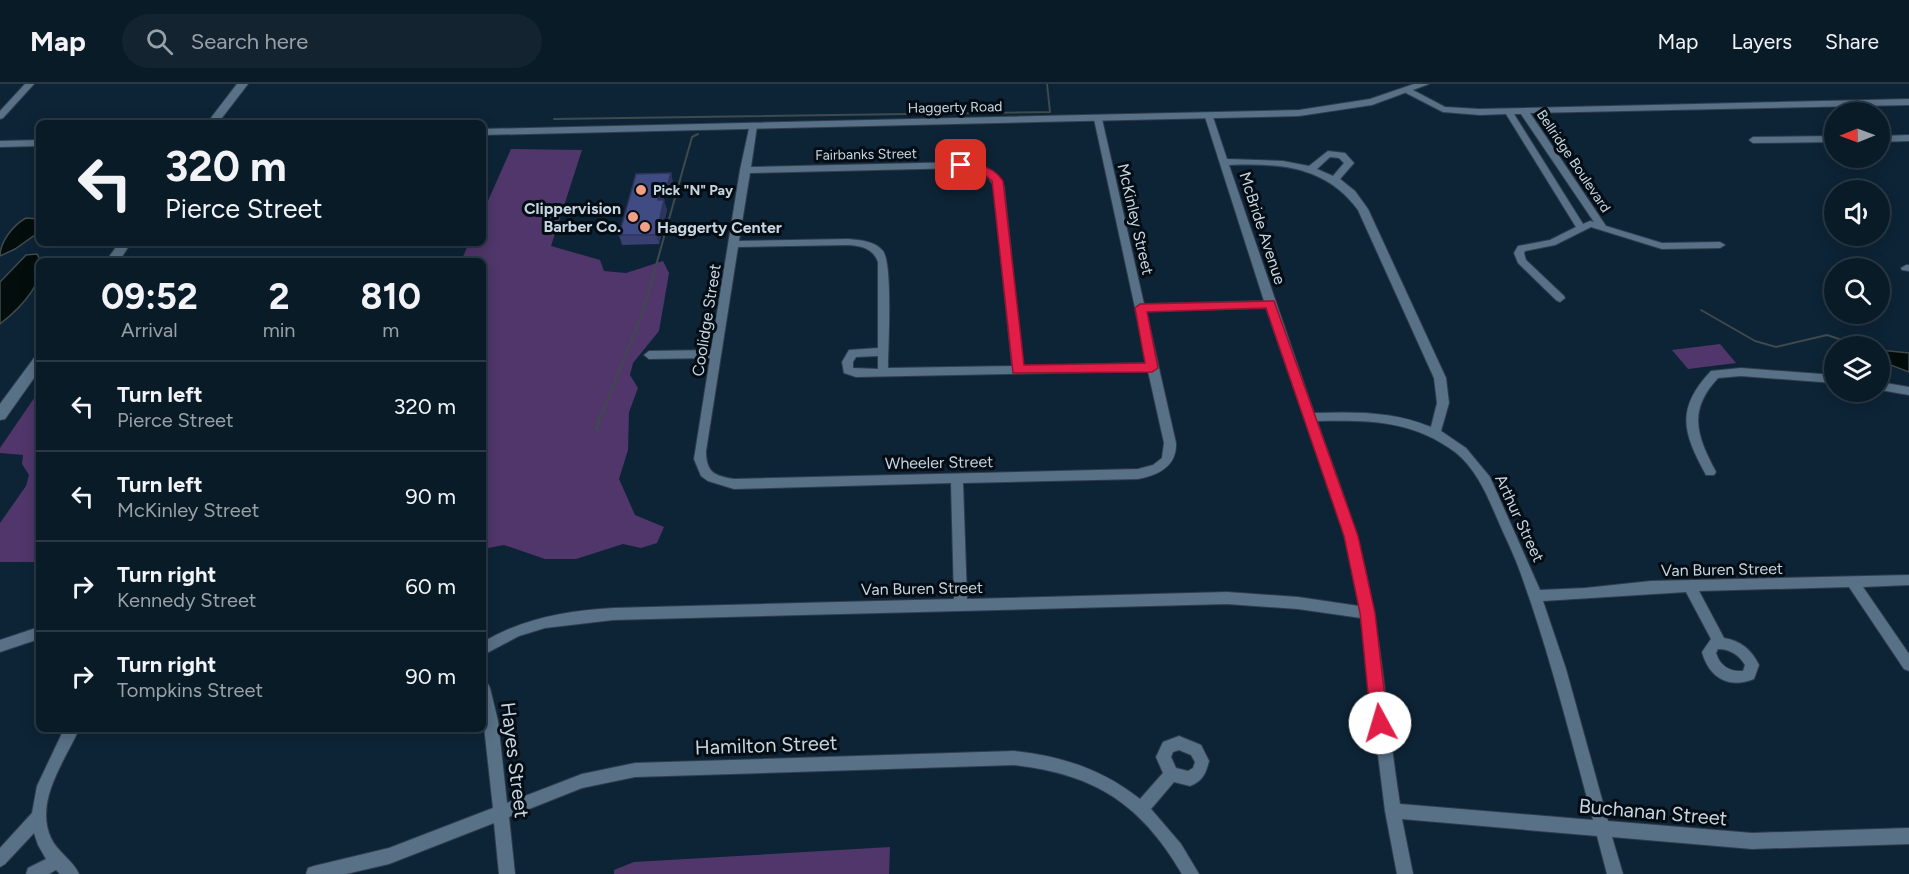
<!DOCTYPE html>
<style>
body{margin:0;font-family:Figtree,sans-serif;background:#132430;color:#f1f3f6;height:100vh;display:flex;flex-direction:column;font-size:22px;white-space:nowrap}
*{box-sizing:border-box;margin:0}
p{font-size:20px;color:#99a1a8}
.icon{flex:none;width:33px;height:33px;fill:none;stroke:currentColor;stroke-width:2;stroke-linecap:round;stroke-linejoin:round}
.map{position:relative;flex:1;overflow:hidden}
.details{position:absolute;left:36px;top:174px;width:450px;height:474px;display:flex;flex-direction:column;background:#0a1b28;border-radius:9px;box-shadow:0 3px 15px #0003,0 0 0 2px #2a3945}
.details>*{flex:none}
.guide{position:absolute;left:36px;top:36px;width:450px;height:126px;border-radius:9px;box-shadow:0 3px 15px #0003,0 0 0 2px #2a3945;background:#0a1b28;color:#f1f3f6;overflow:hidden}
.needle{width:39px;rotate:269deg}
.controls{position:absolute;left:1824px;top:18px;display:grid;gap:12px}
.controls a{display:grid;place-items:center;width:66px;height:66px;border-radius:50%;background:#0a1b28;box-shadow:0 3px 15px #0003,0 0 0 2px #2a3945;font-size:30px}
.pin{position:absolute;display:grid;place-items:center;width:51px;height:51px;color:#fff;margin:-26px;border-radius:12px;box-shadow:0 3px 9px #0006}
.me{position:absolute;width:66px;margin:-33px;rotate:354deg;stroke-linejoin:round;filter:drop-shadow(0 0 4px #0008)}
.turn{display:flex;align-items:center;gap:21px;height:126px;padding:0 30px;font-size:27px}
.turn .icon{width:78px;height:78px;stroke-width:2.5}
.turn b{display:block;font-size:42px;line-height:51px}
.eta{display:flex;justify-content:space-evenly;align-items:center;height:102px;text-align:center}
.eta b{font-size:36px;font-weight:700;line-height:42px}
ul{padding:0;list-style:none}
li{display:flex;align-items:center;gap:18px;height:90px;padding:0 30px;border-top:2px solid #2a3945}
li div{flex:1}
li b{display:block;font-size:22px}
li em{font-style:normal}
header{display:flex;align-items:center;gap:36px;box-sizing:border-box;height:84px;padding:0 30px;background:#0a1b28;border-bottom:2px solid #2a3945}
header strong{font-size:28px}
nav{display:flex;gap:33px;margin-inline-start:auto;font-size:21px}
.search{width:420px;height:54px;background:#132430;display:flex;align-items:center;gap:15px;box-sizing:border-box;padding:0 21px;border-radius:33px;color:#99a1a8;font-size:22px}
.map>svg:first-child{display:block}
</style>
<header>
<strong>Map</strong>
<div class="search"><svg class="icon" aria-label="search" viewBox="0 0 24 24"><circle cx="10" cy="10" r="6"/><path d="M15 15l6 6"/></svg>Search here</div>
<nav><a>Map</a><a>Layers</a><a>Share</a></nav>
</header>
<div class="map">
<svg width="1909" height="790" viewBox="0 0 1909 790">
<rect width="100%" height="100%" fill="#0d2436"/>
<g fill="#50366a">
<polygon points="511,65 582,66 551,162 600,176 604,187 626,189 663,177 669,189 659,247 633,279 630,291 638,304 629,328 628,366 619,395 635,431 664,443 657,459 641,464 623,460 576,475 545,475 504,461 483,465 483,177 461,177 469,159 483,159 483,128"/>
<polygon points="1720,260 1736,279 1688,285 1672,266"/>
<polygon points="39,307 39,478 0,478 0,439 26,402 29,391 22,380 23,371 0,369 0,364"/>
<polygon points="890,763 889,790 614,790 614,786 634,778"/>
</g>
<g fill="#030e0c" stroke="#3e4a4c" stroke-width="1.5">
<path d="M26,134L39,135V148L15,165L0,172C0,158 13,141 26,134Z"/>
<path d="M37,170C52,194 18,226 0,240V198L26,171Z"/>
<polygon points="1880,266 1909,269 1909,288 1880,277"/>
</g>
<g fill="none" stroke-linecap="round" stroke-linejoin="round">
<g stroke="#3e4a4c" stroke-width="2">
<polyline points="554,35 1050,28 1047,0"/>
<polyline points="1701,226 1755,257 1776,263 1827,251 1860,262"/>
<polyline points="600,335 643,228 692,53 698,50"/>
</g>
<polyline stroke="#3e4a4c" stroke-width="3" points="596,345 600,334"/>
<g stroke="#303d4c" stroke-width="2">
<g id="street">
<polygon points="25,0 34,0 3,34 0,35 0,27"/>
<path d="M1409,4L1445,23L1480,25L1909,15V21L1530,29L1606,142L1662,159L1720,158L1725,161L1720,164L1662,165L1591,143L1555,161L1525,167L1524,169L1526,176L1564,212L1565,214L1560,218L1556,216L1518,179L1514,169L1518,162L1550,156L1576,143L1506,30L1480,31L1443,28L1406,9L1405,7ZM1514,30H1521L1594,138L1590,137L1583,140Z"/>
<path d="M1209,30L1213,33L1227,75L1283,77L1309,82L1328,67L1345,69L1354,79L1340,95L1355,107L1368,125L1446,294L1449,319L1441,347L1466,364L1490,393L1540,506L1585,504L1651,497L1909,491V501L1863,503L1909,570V587L1904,585L1849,503L1699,507L1724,554C1741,557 1751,565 1759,581L1754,595C1729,605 1709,594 1702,568L1711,555L1686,508L1543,517L1566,585L1608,737L1752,749L1909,744V760L1752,765L1612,753L1623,790H1607L1597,752L1402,735L1413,790H1397L1385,727L1361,534L1298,525L1227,520L613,536L545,544L519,552L483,571V558C524,534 566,527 613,524L954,515L951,399L734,405L708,397L701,392L694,375L710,274L649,275L644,271L649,267L711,266L740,86L750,40L757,42L751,83L963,78L993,87L1004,102L1023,282L1147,279L1094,35L1098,32L1102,35L1144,220L1264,217L1205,33ZM1330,73L1339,74L1344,79L1333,92L1317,85ZM1229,81C1280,79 1326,82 1358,126L1434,294L1437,319L1431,343C1393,327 1354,328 1314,329ZM963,84L986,91L994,102L1012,282L888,284C888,263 893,181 883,167C875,157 860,156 848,155L739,157L750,89ZM848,161C861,162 873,164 878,178V264L849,266L842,278L844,289L856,293L1148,287L1164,359L1162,374L1153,381L1138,385L734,395C714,392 706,388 706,367L738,163ZM1266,224L1345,452L1359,522L1298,513L1227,508L967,515L963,399L1138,395C1159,391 1177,382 1176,359L1146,227ZM878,272V285L853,284V278L856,273ZM1317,337C1369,336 1412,336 1455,368C1478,386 1489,416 1500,441C1508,459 1517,477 1523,496C1551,574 1571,656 1593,736L1400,720C1388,645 1383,568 1367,494C1356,440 1335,389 1317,337ZM1718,565C1730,565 1739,571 1745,581L1743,587C1730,588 1720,582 1716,569Z"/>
<polygon points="1909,51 1909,57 1880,58 1880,52"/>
<polygon points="1834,52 1834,58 1753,59 1749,56 1753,53"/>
<polygon points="1906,181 1909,181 1909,187 1902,186 1901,184"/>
<path d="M1741,284L1834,291V299L1741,292L1718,294C1687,327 1697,352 1716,388L1714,391H1706C1683,349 1675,325 1711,287Z"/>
<polygon points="1880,298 1909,303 1909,311 1880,306"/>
<polygon points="39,543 39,555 0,568 0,556"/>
<path d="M483,598L488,600L490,604L498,637L507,719L582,690L635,679L1014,667C1061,672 1102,685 1140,715L1163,689L1156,673L1163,658L1179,652L1201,661L1209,677C1206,689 1203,697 1190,702L1174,698L1151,725L1181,760L1199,790H1182C1141,720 1095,690 1014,681L635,693L582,704L509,733L515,790H499L494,739L389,780L346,790H306L308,784L314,782L389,764L493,724L483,633ZM1179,666L1191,671L1195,678L1193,684L1188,687L1176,684L1171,673L1173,668Z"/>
<path d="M64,645H79C65,677 34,717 51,754C57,768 73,776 79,790H60L56,786L49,790H26L28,784L46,775L38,761L34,749L5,780L0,783V764L32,729L37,702Z"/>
</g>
</g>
<g stroke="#303d4c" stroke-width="2">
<g id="secondary">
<polygon points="237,0 248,0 218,39 207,39"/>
<polygon points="1414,0 1429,0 1372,21 1299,32 483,51 483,45 1299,26 1370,15"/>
<polygon points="39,56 39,62 0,63 0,57"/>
<polygon points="119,159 131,159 119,177 106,177"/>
<polygon points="39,272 39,287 5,335 0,336 0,320 34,274"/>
</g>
</g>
<use href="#street" fill="#587186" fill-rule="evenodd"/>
<use href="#secondary" fill="#587186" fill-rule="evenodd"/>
</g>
<polygon fill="#384071" points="671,89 673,99 671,108 665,108 663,116 667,126 659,160 622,161 619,151"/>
<g fill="#2e345c">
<polygon points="671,89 673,99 671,108 668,99"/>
<polygon points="663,99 665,108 661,126 658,116"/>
<polygon points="664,116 667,126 659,160 656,151"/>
</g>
<polygon fill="#414b83" stroke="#2e345c" stroke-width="1.5" points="671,89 668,99 663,99 658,116 664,116 656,151 619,151 636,90"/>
<path fill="#e11d48" stroke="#92132f" stroke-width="1.5" d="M961,78C979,81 993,82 1003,97L1024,281L1145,279L1135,224L1140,220L1274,217L1358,452L1375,529L1388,639L1385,644L1380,646L1374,644L1371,639L1360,529L1344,452L1266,224L1147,228L1158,284L1152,288L1013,289L992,97L981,88L958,84L956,81Z"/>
<g fill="#f39f85" stroke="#040d14" stroke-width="2">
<circle cx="641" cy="106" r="6"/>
<circle cx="633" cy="133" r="6"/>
<circle cx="645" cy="143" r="6"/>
</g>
<g text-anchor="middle" stroke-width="6" stroke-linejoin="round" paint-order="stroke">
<g font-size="14" fill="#c7d5e1" stroke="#040d14">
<text transform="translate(955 23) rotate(-1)" y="5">Haggerty Road</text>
<text transform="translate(866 70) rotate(-1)" y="5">Fairbanks Street</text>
<text transform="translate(1574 77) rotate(56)" y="5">Bellridge Boulevard</text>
</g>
<g font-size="14" font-weight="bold" fill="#c7d5e1" stroke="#040d14" text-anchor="start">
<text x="653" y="111">Pick "N" Pay</text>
</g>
<g font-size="16" font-weight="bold" fill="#c7d5e1" stroke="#040d14" text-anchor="end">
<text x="621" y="130">Clippervision<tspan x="621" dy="18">Barber Co.</tspan></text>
<text x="657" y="149" text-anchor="start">Haggerty Center</text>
</g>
<g font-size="16" fill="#c7d5e1" stroke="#040d14">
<text transform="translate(1136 135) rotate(77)" y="6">McKinley Street</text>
<text transform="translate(1263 144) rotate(72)" y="6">McBride Avenue</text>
<text transform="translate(706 236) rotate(-81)" y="6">Coolidge Street</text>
<text transform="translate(939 378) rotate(-1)" y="6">Wheeler Street</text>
<text transform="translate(1520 434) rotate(65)" y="6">Arthur Street</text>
<text transform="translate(1722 485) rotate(-1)" y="6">Van Buren Street</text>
<text transform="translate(922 504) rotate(-1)" y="6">Van Buren Street</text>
</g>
<g font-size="20" fill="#c7d5e1" stroke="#040d14">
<text transform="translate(766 661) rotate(-2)" y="7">Hamilton Street</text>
<text transform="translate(515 676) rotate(83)" y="7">Hayes Street</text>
<text transform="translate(1653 728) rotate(5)" y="7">Buchanan Street</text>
</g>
</g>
</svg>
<div class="controls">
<a><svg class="needle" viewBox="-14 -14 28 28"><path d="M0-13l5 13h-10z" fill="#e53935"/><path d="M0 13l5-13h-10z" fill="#99a1a8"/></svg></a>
<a><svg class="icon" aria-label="sound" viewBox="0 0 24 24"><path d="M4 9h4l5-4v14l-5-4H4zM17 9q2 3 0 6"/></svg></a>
<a><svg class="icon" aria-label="search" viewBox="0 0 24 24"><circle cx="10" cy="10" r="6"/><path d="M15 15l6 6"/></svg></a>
<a><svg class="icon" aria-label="layers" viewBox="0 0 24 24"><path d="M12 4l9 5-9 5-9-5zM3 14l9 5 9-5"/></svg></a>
</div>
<div class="pin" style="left:961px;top:81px;background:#d93025"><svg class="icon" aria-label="arrive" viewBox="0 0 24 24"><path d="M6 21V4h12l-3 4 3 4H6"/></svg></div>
<svg class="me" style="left:1380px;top:639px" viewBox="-20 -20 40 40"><circle r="19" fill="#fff"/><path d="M0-13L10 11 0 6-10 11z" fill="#e11d48"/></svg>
<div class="guide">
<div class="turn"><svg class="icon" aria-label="left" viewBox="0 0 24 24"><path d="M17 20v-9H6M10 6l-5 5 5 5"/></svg><div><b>320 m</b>Pierce Street</div></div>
</div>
<section class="details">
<div class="eta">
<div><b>09:52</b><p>Arrival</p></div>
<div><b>2</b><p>min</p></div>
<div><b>810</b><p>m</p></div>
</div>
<ul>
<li><svg class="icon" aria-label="left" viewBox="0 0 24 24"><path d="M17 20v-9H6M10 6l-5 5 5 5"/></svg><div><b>Turn left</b><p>Pierce Street</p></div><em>320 m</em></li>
<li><svg class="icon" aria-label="left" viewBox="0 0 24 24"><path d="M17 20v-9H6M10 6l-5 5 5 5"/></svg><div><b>Turn left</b><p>McKinley Street</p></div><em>90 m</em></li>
<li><svg class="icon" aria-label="right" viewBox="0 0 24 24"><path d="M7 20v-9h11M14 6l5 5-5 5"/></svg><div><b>Turn right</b><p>Kennedy Street</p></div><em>60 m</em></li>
<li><svg class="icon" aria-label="right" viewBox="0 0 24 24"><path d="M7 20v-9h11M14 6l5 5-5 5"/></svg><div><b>Turn right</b><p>Tompkins Street</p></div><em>90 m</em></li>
</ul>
</section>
</div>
